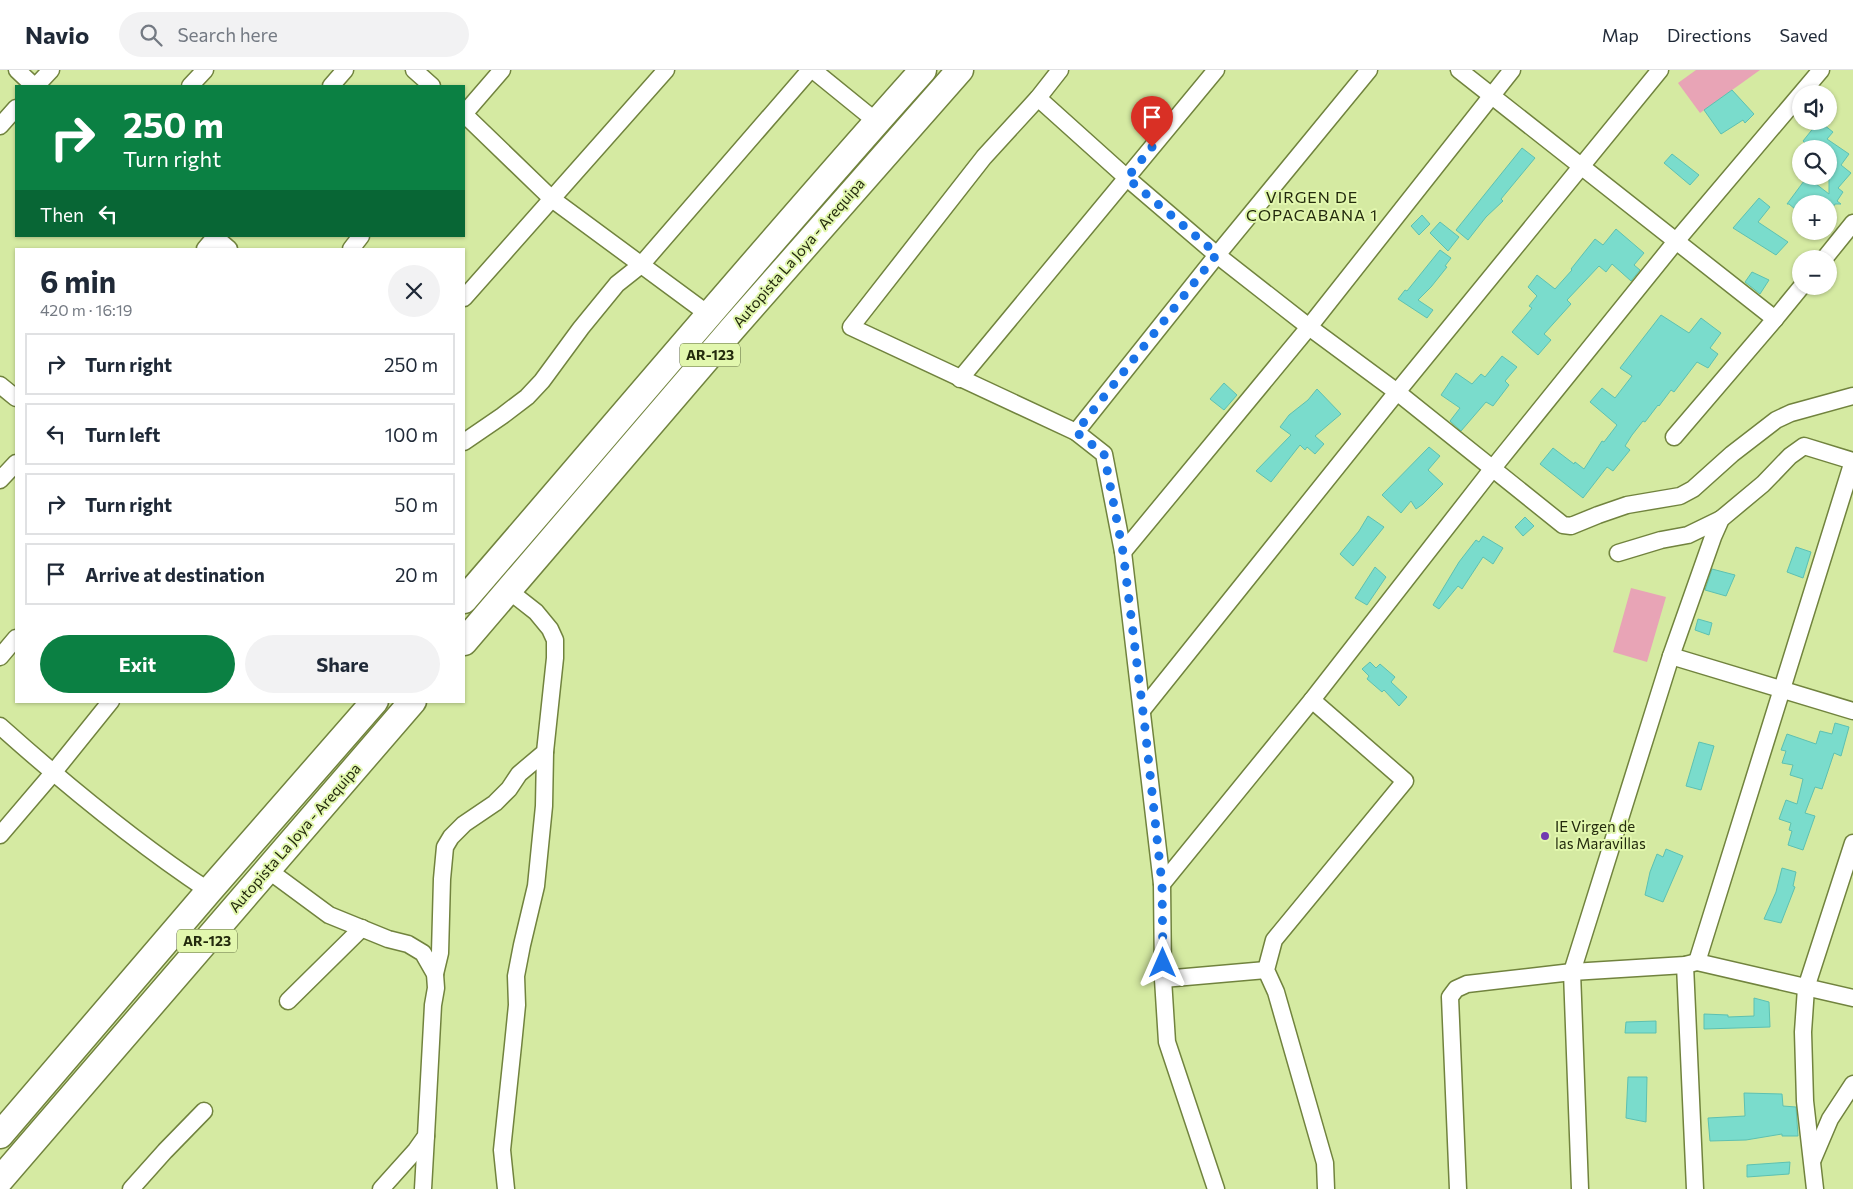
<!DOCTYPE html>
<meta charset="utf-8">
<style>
body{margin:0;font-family:Commissioner,sans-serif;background:#f2f2f3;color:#1f2937;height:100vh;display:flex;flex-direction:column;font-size:19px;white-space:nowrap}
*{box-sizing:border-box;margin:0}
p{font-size:16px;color:#747a83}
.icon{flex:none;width:28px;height:28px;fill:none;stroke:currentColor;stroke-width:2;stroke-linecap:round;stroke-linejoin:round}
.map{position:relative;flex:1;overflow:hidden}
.panel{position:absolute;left:15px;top:178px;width:450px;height:455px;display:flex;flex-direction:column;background:#fff;border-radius:0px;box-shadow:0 1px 4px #0004}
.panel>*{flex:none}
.top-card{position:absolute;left:15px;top:15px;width:450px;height:152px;border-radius:0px;box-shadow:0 1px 4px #0004;background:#0b8043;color:#fff;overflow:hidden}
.tools{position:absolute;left:1792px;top:15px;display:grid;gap:10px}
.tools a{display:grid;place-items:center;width:45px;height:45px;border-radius:50%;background:#fff;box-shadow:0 1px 4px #0004;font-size:25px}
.pin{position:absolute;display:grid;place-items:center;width:42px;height:42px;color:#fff;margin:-51px -21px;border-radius:50% 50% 50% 0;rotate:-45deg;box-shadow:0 0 5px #0007}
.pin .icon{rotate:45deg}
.me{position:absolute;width:55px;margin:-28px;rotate:0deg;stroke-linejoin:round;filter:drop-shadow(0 0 4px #0008)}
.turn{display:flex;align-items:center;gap:18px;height:105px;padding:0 25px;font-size:22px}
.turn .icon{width:65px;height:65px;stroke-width:2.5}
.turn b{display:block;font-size:35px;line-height:42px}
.then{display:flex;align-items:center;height:48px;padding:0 25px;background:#0003;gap:10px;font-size:19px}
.round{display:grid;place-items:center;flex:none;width:52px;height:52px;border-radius:26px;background:#f2f2f3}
.headline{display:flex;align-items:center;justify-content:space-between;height:85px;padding:0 25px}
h1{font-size:30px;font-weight:700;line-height:38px}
.primary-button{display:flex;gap:10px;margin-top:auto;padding:10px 25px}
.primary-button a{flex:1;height:58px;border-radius:30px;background:#0b8043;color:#fff;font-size:20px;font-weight:700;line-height:58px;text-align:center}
.primary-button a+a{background:#f2f2f3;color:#1f2937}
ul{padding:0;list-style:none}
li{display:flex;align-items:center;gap:15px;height:62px;margin:0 10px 8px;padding:0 15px;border:2px solid #e0e1e3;border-radius:0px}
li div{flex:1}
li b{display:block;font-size:19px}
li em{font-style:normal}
header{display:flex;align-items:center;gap:30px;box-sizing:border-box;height:70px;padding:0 25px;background:#fff;border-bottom:1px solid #e0e1e3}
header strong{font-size:24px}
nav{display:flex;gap:28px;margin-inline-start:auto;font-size:18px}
.search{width:350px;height:45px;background:#f2f2f3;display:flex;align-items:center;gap:12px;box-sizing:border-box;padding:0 18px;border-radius:28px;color:#747a83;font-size:19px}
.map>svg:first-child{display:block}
</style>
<header>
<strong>Navio</strong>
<div class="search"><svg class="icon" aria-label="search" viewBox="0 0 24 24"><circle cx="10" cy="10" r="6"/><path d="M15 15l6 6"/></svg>Search here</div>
<nav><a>Map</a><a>Directions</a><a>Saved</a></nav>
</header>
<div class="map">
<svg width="1853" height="1119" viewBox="0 0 1853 1119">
<rect width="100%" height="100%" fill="#d5eaa2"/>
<g fill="#e8a4b6">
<polygon points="1696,0 1760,0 1700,43 1678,13"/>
<polygon points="1631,518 1666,527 1647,592 1613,582"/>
</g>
<g fill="#7adccc" stroke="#5dc1b1">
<polygon points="1732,20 1754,44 1745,53 1743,50 1721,64 1704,40"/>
<polygon points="1819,51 1833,62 1827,69 1849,84 1841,95 1851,103 1838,118 1843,122 1837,131 1841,134 1835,134 1829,144 1829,134 1801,134 1801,144 1789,134 1787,134 1807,107 1829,124 1829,79 1812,79 1803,71"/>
<polygon points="1522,78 1535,88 1501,129 1503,131 1486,147 1468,170 1456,160"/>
<polygon points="1672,84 1699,105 1690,115 1664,93"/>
<polygon points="1759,128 1770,137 1758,152 1788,172 1776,185 1733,158"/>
<polygon points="1422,145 1430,154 1419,165 1411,156"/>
<polygon points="1440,152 1459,167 1448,181 1430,163"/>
<polygon points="1616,159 1644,183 1634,195 1640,200 1631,211 1612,194 1606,202 1599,196 1567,230 1571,234 1544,264 1551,270 1538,285 1512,262 1532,238 1529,236 1537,226 1528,217 1537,205 1555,219 1572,200 1571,199 1595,169 1603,175"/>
<polygon points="1440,180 1451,188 1445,196 1447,197 1431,217 1418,230 1433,240 1427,248 1398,229 1405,220 1407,221"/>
<polygon points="1752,202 1769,210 1760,224 1745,212"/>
<polygon points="1661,245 1689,263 1701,248 1721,263 1710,278 1718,284 1708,298 1697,292 1674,322 1671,320 1659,336 1658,335 1645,352 1643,351 1632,365 1625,376 1630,380 1613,401 1607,397 1583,428 1540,394 1553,378 1574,394 1575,392 1584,399 1602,371 1604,372 1617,355 1590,332 1602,318 1615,328 1632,306 1620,298"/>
<polygon points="1502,286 1517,297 1505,311 1509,315 1493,336 1486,332 1461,361 1450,351 1460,338 1441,325 1456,303 1472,314 1481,304 1485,307"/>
<polygon points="1224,313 1237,325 1224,340 1210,329"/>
<polygon points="1317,319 1341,344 1315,366 1324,374 1315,384 1307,377 1305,380 1300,375 1271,412 1256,401 1291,365 1280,357 1289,345 1308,330"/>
<polygon points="1429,377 1440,386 1428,400 1443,414 1423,434 1416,439 1411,431 1401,443 1382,425"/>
<polygon points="1368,446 1384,457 1353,496 1340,484 1359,461"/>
<polygon points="1525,447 1534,456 1523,466 1515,457"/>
<polygon points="1483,466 1503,478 1493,494 1483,487 1462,519 1458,516 1439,539 1433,535 1459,492 1476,470 1479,472"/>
<polygon points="1796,477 1811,482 1803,508 1787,502"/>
<polygon points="1375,497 1386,507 1367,535 1355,528"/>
<polygon points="1712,499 1735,505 1726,526 1705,520"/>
<polygon points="1698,549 1712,553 1709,565 1695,560"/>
<polygon points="1370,592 1376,598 1380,594 1395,607 1391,612 1407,627 1399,636 1384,620 1382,622 1367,609 1369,606 1362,599"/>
<polygon points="1835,653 1849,657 1841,686 1834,683 1822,719 1815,717 1805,743 1815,746 1803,780 1788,775 1792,761 1789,760 1791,753 1779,749 1786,730 1797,734 1803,709 1790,705 1793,695 1782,693 1786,681 1781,680 1787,664 1816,674 1820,661 1832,664"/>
<polygon points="1699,672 1714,676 1701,720 1686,716"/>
<polygon points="1666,779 1683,786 1663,832 1645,825 1650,802 1657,784 1663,787"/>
<polygon points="1782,798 1796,802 1793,816 1795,817 1781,853 1764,849 1776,822"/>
<polygon points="1754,928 1769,932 1770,957 1704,959 1704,944 1728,945 1728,947 1754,946"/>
<polygon points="1656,951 1656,963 1625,963 1626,952"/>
<polygon points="1628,1007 1647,1007 1646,1052 1626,1048"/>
<polygon points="1744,1023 1782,1024 1783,1036 1796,1037 1798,1066 1782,1066 1782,1064 1746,1070 1710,1071 1708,1048 1745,1046"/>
<polygon points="1790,1092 1789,1104 1747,1107 1747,1095"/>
</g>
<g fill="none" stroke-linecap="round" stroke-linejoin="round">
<g stroke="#71833e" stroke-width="19">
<g id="street">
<polyline points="17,0 34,16"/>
<polyline points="414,0 432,16"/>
<polyline points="813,0 877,52"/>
<polyline points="1060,0 1038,28 984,87 851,257 1076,362 1104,384 1123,482 1162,814 1163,909 1167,972 1216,1119"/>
<polyline points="1459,0 1775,249 1674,367"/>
<polyline points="36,16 51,0"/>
<polyline points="190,16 205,0"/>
<polyline points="331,16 345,0"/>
<polyline points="1038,28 1127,108 1217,185 1309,257 1397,322 1563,455 1571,456 1598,445 1627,435 1680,426 1693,419 1732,384 1776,350 1791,343 1853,326"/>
<polyline points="464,44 552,129 708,244"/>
<polyline points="464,44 502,0"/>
<polyline points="0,56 16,38"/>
<polyline points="215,167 229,179"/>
<polyline points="205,179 216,166"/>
<polyline points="351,179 361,166"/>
<polyline points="1824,189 1853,153"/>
<polyline points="464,228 666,0"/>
<polyline points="1775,249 1802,216"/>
<polyline points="960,309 1216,0"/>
<polyline points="0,315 16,328"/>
<polyline points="1076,362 1217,185 1369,0"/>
<polyline points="464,372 502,346 527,327 542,311 581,258 617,214 641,195 810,0"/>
<polyline points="0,410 16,393"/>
<polyline points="1123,482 1309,257 1512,0"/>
<polyline points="1618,483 1661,470 1688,465 1721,449"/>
<polyline points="1671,586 1853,641"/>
<polyline points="0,587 16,568"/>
<polyline points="1312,630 1405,711 1274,870 1266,900 1276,922 1325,1093 1326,1119"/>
<polyline points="1143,639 1397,322 1660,0"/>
<path d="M0,656C66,715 135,772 209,821"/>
<polyline points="0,765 53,703 111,631"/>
<polyline points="268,800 329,845 388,869 408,874 423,883 435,904 436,918 433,935 426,1066 416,1080 381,1119"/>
<polyline points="1162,814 1312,630 1493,398 1677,170 1821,0"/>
<polyline points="1697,892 1853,391"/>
<polyline points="1685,895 1695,1119"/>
<polyline points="435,904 440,883 442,809 445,777 451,767 464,754 495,733 509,719 519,704 545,682 555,588 555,570 550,559 536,542 508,520"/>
<polyline points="1163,909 1266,900"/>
<polyline points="288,931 362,858"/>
<polyline points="1813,1089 1830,1049 1853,1014"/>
<polyline points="131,1119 165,1081 204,1041"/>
<polyline points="423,1119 426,1066"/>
<polyline points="506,1119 502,1080 513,975 517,935 516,906 522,875 536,816 544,736 545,682"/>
<polyline points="1458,1119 1450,927 1456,919 1467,914 1572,902 1685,895 1697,892 1853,928"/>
<polyline points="1580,1119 1572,902 1671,586 1713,467 1721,449 1763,414 1790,386 1804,376 1853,391"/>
<polyline points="1815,1119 1805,1031 1803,962 1806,918 1853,773"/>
</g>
</g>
<g stroke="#71833e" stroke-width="29">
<g id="primary">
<path d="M464,530C617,353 767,174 923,0"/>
<polyline points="464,572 733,258 960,0"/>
<polyline points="0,1065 209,821 375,631"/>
<polyline points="0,1110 413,631"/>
</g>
</g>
<use href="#street" stroke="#fff" stroke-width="16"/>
<use href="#primary" stroke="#fff" stroke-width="26"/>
</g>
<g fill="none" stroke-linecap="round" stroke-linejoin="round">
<polyline stroke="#1a73e8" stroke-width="9" stroke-dasharray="0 16.2" points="1152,77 1127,108 1217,184 1076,362 1104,384 1123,482 1145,658 1162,814 1163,893"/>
</g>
<circle fill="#723ab0" stroke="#e2f7ae" stroke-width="2" cx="1545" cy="766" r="5"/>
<g text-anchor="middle" stroke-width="4" stroke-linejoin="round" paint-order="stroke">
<g fill="#e2f7ae" stroke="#5c683d" stroke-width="1">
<rect x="680" y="273.5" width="60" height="23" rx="4"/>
<rect x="177" y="859.5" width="60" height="23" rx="4"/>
</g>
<g font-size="14" font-weight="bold" fill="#232a0d">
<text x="710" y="290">AR-123</text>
<text x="207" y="876">AR-123</text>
</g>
<g font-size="15" fill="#232a0d" stroke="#e2f7ae">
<text transform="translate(799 183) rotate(-49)" y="5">Autopista La Joya - Arequipa</text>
<text transform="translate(295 768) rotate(-49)" y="5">Autopista La Joya - Arequipa</text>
</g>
<g font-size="15" fill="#232a0d" stroke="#e2f7ae" text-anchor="start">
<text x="1555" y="762">IE Virgen de<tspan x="1555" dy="17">las Maravillas</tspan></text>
</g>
<g font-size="16" letter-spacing="1" fill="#232a0d" stroke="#e2f7ae">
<text x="1312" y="133">VIRGEN DE<tspan x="1312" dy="18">COPACABANA 1</tspan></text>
</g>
</g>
</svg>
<div class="tools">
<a><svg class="icon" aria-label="sound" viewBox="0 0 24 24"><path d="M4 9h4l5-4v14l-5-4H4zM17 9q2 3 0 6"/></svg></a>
<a><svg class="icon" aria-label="search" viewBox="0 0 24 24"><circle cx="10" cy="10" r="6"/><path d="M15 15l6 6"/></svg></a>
<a>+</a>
<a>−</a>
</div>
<div class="pin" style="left:1152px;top:77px;background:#d93025"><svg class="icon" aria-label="arrive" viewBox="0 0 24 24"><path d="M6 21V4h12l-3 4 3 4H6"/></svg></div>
<svg class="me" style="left:1163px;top:893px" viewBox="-20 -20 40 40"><path d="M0-17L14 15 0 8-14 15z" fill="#1a73e8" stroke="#fff" stroke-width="4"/></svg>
<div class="top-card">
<div class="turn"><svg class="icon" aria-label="right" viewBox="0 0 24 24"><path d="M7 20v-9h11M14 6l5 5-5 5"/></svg><div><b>250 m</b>Turn right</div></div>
<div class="then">Then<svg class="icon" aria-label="left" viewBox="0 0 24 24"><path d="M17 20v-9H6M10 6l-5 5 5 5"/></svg></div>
</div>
<section class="panel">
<div class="headline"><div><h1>6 min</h1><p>420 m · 16:19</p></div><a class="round"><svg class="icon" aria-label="close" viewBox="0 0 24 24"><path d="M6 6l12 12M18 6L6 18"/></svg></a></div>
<ul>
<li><svg class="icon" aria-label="right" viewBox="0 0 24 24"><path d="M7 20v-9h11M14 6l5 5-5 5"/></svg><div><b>Turn right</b></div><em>250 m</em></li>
<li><svg class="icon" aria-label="left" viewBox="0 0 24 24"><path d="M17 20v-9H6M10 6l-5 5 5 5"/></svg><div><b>Turn left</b></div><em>100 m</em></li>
<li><svg class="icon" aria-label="right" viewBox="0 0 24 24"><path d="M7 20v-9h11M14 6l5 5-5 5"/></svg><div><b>Turn right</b></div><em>50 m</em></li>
<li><svg class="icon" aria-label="arrive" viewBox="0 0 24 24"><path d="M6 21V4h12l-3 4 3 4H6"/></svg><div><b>Arrive at destination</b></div><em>20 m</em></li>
</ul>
<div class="primary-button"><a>Exit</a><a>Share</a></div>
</section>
</div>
